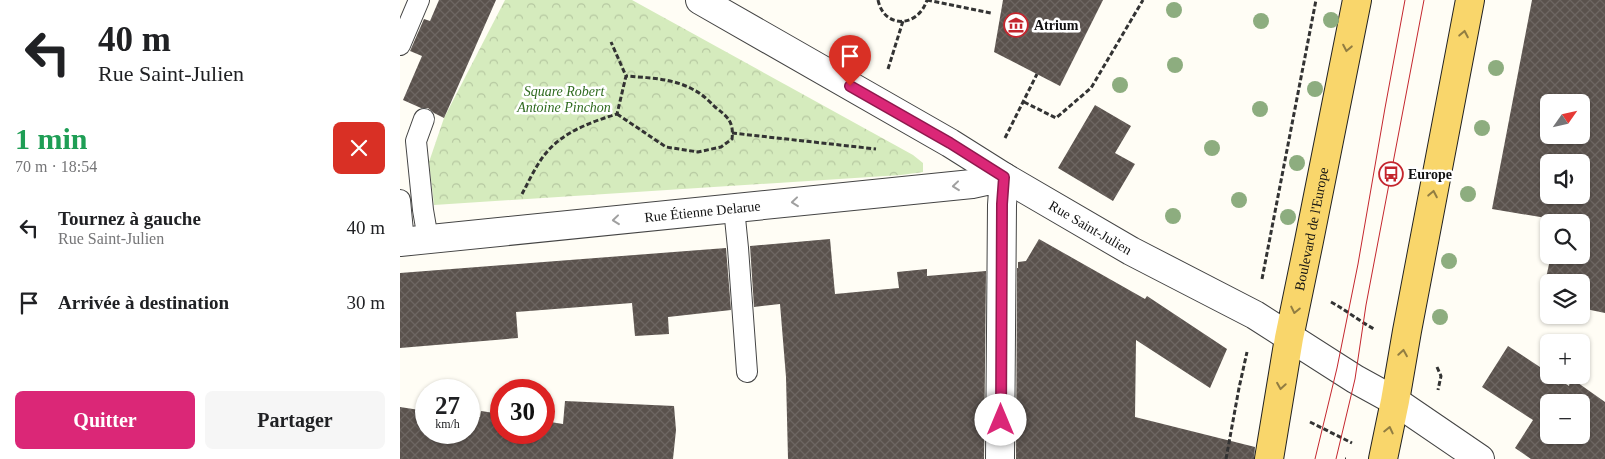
<!DOCTYPE html>
<html lang="fr">
<meta charset="utf-8">
<style>
body{margin:0;font-family:"Times New Roman",serif;background:#f6f6f6;color:#202124;height:100vh;display:flex;flex-direction:column;font-size:19px;white-space:nowrap}
*{box-sizing:border-box;margin:0}
p{font-size:16px;color:#757577}
.icon{flex:none;width:28px;height:28px;fill:none;stroke:currentColor;stroke-width:2;stroke-linecap:round;stroke-linejoin:round}
.map{position:relative;flex:1;overflow:hidden}
.sheet{display:flex;flex-direction:column;background:#fff;width:400px}
.sheet>*{flex:none}
.top-card{background:#fff;color:#202124;overflow:hidden}
.needle{width:32px;rotate:56deg}
.tools{position:absolute;left:1140px;top:94px;display:grid;gap:10px}
.tools a{display:grid;place-items:center;width:50px;height:50px;border-radius:8px;background:#fff;box-shadow:0 1px 4px #0004;font-size:25px}
.speed{position:absolute;left:15px;top:379px;display:flex;gap:10px;font-size:25px;font-weight:700;text-align:center}
.speed>*{display:grid;place-content:center;width:65px;height:65px;border-radius:50%;background:#fff;box-shadow:0 1px 4px #0004;line-height:1}
.speed small{font-size:12px;font-weight:400}
.speed .limit{border:8px solid #d22;background:#fff;color:#111}
.pin{position:absolute;display:grid;place-items:center;width:42px;height:42px;color:#fff;margin:-51px -21px;border-radius:50% 50% 50% 0;rotate:-45deg;box-shadow:0 0 5px #0007}
.pin .icon{rotate:45deg}
.me{position:absolute;width:55px;margin:-28px;rotate:0deg;stroke-linejoin:round;filter:drop-shadow(0 0 4px #0008)}
.turn{display:flex;align-items:center;gap:18px;height:105px;padding:0 15px;font-size:22px}
.turn .icon{width:65px;height:65px;stroke-width:2.5}
.turn b{display:block;font-size:35px;line-height:42px}
.round{display:grid;place-items:center;flex:none;width:52px;height:52px;border-radius:8px;background:#f6f6f6}
.overview{display:flex;align-items:center;justify-content:space-between;height:85px;padding:0 15px}
h1{font-size:30px;font-weight:600;line-height:38px;color:#1e9e55}
.action{display:flex;gap:10px;margin-top:auto;padding:10px 15px}
.action a{flex:1;height:58px;border-radius:8px;background:#db2777;color:#fff;font-size:20px;font-weight:600;line-height:58px;text-align:center}
.action a+a{background:#f6f6f6;color:#202124}
ul{padding:0;list-style:none}
li{display:flex;align-items:center;gap:15px;height:75px;padding:0 15px}
li div{flex:1}
li b{display:block;font-size:19px}
li em{font-style:normal}
main{display:flex;flex:1;min-height:0}
.map>svg:first-child{display:block}
</style>
<main>
<section class="sheet">
<div class="top-card">
<div class="turn"><svg class="icon" aria-label="left" viewBox="0 0 24 24"><path d="M17 20v-9H6M10 6l-5 5 5 5"/></svg><div><b>40 m</b>Rue Saint-Julien</div></div>
</div>
<div class="overview"><div><h1>1 min</h1><p>70 m · 18:54</p></div><a class="round" style="background:#d93025;color:#fff"><svg class="icon" aria-label="close" viewBox="0 0 24 24"><path d="M6 6l12 12M18 6L6 18"/></svg></a></div>
<ul>
<li><svg class="icon" aria-label="left" viewBox="0 0 24 24"><path d="M17 20v-9H6M10 6l-5 5 5 5"/></svg><div><b>Tournez à gauche</b><p>Rue Saint-Julien</p></div><em>40 m</em></li>
<li><svg class="icon" aria-label="arrive" viewBox="0 0 24 24"><path d="M6 21V4h12l-3 4 3 4H6"/></svg><div><b>Arrivée à destination</b></div><em>30 m</em></li>
</ul>
<div class="action"><a>Quitter</a><a>Partager</a></div>
</section>
<div class="map">
<svg width="1205" height="459" viewBox="0 0 1205 459">
<defs>
<pattern id="park-crowns" width="20" height="18" patternUnits="userSpaceOnUse" patternTransform="scale(1.25)"><rect width="20" height="18" fill="#d5ebbd"/><path d="M2 6a3 3 0 1 1 6 0M12 15a3 3 0 1 1 6 0" fill="none" stroke="#b6c8a1"/></pattern>
<pattern id="building-cross-hatch" width="8" height="8" patternUnits="userSpaceOnUse" patternTransform="scale(1.25)"><rect width="8" height="8" fill="#5a524d"/><path d="M0 0l8 8M0 8l8-8" fill="none" stroke="#6d6662"/></pattern>
</defs>
<rect width="100%" height="100%" fill="#fffdf5"/>
<polygon fill="url(#park-crowns)" points="105,0 232,0 513,155 523,163 523,172 501,175 34,205 29,162 44,118"/>
<g fill="url(#building-cross-hatch)" fill-rule="evenodd">
<polygon points="39,0 96,0 44,118 34,113 28,108 21,108 3,100 22,56 10,51 24,19 30,21"/>
<polygon points="603,0 703,0 660,86 594,52"/>
<path d="M1132,0H1205V313L1181,308V282H1149V302L1141,301L1151,255H1181V222H1158V220L1092,209ZM1149,102H1181V135H1149ZM1149,162H1181V195H1149Z"/>
<polygon points="695,105 731,126 715,153 735,164 713,201 658,168"/>
<polygon points="430,239 435,294 499,288 497,272 527,269 527,276 586,271 584,459 388,459 386,377 380,304 354,307 350,246"/>
<polygon points="639,239 745,299 747,296 827,349 810,388 736,340 735,417 855,447 854,459 616,459 617,268 618,268 618,262 626,261"/>
<polygon points="326,248 331,310 268,317 269,334 235,336 232,303 116,312 118,338 0,348 0,273"/>
<path d="M1108,346L1149,373V375H1152L1169,386L1171,378L1205,402V459H1131L1115,448L1133,420L1082,387ZM1149,402H1181V435H1149Z"/>
<polygon points="165,401 274,406 276,430 273,459 0,459 0,407 26,411 26,432 69,432 69,416 80,417 81,411 101,414 101,432 144,432 144,421 163,424"/>
</g>
<g fill="none" stroke-linecap="round" stroke-linejoin="round">
<g stroke="#444" stroke-width="22">
<g id="service">
<polyline points="0,45 19,0"/>
<polyline points="24,119 16,141 23,210 28,239"/>
<polyline points="0,200 4,242"/>
<polyline points="334,208 338,248 347,372"/>
</g>
</g>
<g stroke="#444" stroke-width="30">
<g id="minor">
<path id="s1" d="M0,242L572,184L604,177L602,205L600,459"/>
</g>
</g>
<g stroke="#444" stroke-width="30">
<g id="tertiary">
<path id="s2" d="M300,0L550,143L604,177L731,251L855,315L955,379L995,401L1080,459"/>
</g>
</g>
<g stroke="#222" stroke-width="30">
<g id="primary">
<path id="s3" d="M869,459L889,338L909,241L957,0"/>
<polyline points="983,459 995,401 1007,331 1070,0"/>
</g>
</g>
<g stroke="#333" stroke-width="3" stroke-dasharray="5 2.5" stroke-linecap="butt">
<path d="M478,0C484,29 518,28 527,0"/>
<polyline points="527,0 591,13"/>
<polyline points="488,69 503,21"/>
<polyline points="624,102 656,118 691,88 743,0"/>
<path d="M217,114L266,147L298,152L321,147L332,139C334,122 328,117 315,107C309,101 302,94 294,90C273,78 249,78 226,76"/>
<polyline points="332,133 476,149"/>
<polyline points="605,138 637,74"/>
<path d="M122,194C129,181 136,165 146,153C163,132 191,122 217,114L226,76L211,42"/>
<polyline points="862,279 916,0"/>
<path d="M931,302C946,310 959,321 974,329"/>
<polyline points="1037,367 1041,376 1038,390"/>
<polyline points="910,422 952,443"/>
<polyline points="826,459 839,388 847,352"/>
<polyline points="945,459 946,459"/>
</g>
<use href="#service" stroke="#fff" stroke-width="20"/>
<use href="#minor" stroke="#fff" stroke-width="28"/>
<use href="#tertiary" stroke="#fff" stroke-width="28"/>
<use href="#primary" stroke="#f9d66b" stroke-width="28"/>
<g stroke="#c4262e" stroke-width="1">
<polyline points="915,459 937,368 958,264 985,108 1005,0"/>
<polyline points="936,459 955,379 966,305 1024,0"/>
</g>
</g>
<g fill="#8dad7f">
<circle cx="774" cy="10" r="8"/>
<circle cx="931" cy="20" r="8"/>
<circle cx="861" cy="21" r="8"/>
<circle cx="775" cy="65" r="8"/>
<circle cx="1096" cy="68" r="8"/>
<circle cx="720" cy="85" r="8"/>
<circle cx="915" cy="89" r="8"/>
<circle cx="860" cy="109" r="8"/>
<circle cx="1082" cy="128" r="8"/>
<circle cx="812" cy="148" r="8"/>
<circle cx="897" cy="163" r="8"/>
<circle cx="1068" cy="194" r="8"/>
<circle cx="839" cy="200" r="8"/>
<circle cx="773" cy="216" r="8"/>
<circle cx="888" cy="217" r="8"/>
<circle cx="1049" cy="261" r="8"/>
<circle cx="1040" cy="317" r="8"/>
</g>
<defs><path id="oneway-chevron" d="M-2-3.5L2.5 0L-2 3.5" fill="none" stroke-width="1.6" stroke-linecap="round" stroke-linejoin="round" transform="scale(1.25)"/></defs>
<g stroke="#917d42">
<use href="#oneway-chevron" transform="translate(1064 34) rotate(-79)"/>
<use href="#oneway-chevron" transform="translate(947 48) rotate(101)"/>
<use href="#oneway-chevron" transform="translate(1033 194) rotate(-79)"/>
<use href="#oneway-chevron" transform="translate(895 310) rotate(102)"/>
<use href="#oneway-chevron" transform="translate(1003 353) rotate(-81)"/>
<use href="#oneway-chevron" transform="translate(881 386) rotate(99)"/>
<use href="#oneway-chevron" transform="translate(989 430) rotate(-77)"/>
</g>
<g stroke="#a0a0a0">
<use href="#oneway-chevron" transform="translate(556 186) rotate(174)"/>
<use href="#oneway-chevron" transform="translate(395 202) rotate(174)"/>
<use href="#oneway-chevron" transform="translate(216 220) rotate(174)"/>
</g>
<g fill="none" stroke-linecap="round" stroke-linejoin="round">
<g stroke="#8e194d" stroke-width="12">
<polyline id="route" points="450,86 550,143 604,177 602,204 601,420"/>
</g>
<use href="#route" stroke="#db2777" stroke-width="9"/>
</g>
<defs>
<g id="museum-ring" transform="scale(1.25)"><circle r="9.5" fill="#fff" stroke="#c4262e" stroke-width="1.5"/><path d="M0-6L6-3V-2H-6V-3ZM-5-1h2V3h-2ZM-1-1h2V3h-2ZM3-1h2V3H3ZM-6 4H6V6H-6Z" fill="#c4262e"/></g>
<g id="bus-ring" transform="scale(1.25)"><circle r="9.5" fill="#fff" stroke="#c4262e" stroke-width="1.5"/><path d="M-5-6H5V4H4V6H2V4H-2V6H-4V4H-5ZM-3.5-4V0h7V-4ZM-3.5 1.2v1.5H-2V1.2ZM2 1.2v1.5H3.5V1.2Z" fill="#c4262e"/></g>
</defs>
<g fill-rule="evenodd">
<use href="#museum-ring" x="616" y="25"/>
<use href="#bus-ring" x="991" y="174"/>
</g>
<g text-anchor="middle" stroke-width="5" stroke-linejoin="round" paint-order="stroke">
<g font-size="14" font-weight="bold" fill="#111" stroke="#fff" text-anchor="start">
<text x="634" y="30">Atrium</text>
<text x="1008" y="179">Europe</text>
</g>
<g font-size="14" font-style="italic" fill="#2f6b1f" stroke="#fff">
<text x="164" y="96">Square Robert<tspan x="164" dy="16">Antoine Pinchon</tspan></text>
</g>
<g font-size="14" fill="#111" stroke="#fff">
<text dy="5" stroke="none"><textPath href="#s1" startOffset="304">Rue Étienne Delarue</textPath></text>
<text dy="5" stroke="none"><textPath href="#s2" startOffset="452">Rue Saint-Julien</textPath></text>
<text dy="5" stroke="none"><textPath href="#s3" startOffset="234">Boulevard de l'Europe</textPath></text>
</g>
</g>
</svg>
<div class="tools">
<a><svg class="needle" viewBox="-14 -14 28 28"><path d="M0-13l5 13h-10z" fill="#e53935"/><path d="M0 13l5-13h-10z" fill="#757577"/></svg></a>
<a><svg class="icon" aria-label="sound" viewBox="0 0 24 24"><path d="M4 9h4l5-4v14l-5-4H4zM17 9q2 3 0 6"/></svg></a>
<a><svg class="icon" aria-label="search" viewBox="0 0 24 24"><circle cx="10" cy="10" r="6"/><path d="M15 15l6 6"/></svg></a>
<a><svg class="icon" aria-label="layers" viewBox="0 0 24 24"><path d="M12 4l9 5-9 5-9-5zM3 14l9 5 9-5"/></svg></a>
<a>+</a>
<a>−</a>
</div>
<div class="speed"><div>27<small>km/h</small></div><div class="limit">30</div></div>
<div class="pin" style="left:450px;top:86px;background:#d93025"><svg class="icon" aria-label="arrive" viewBox="0 0 24 24"><path d="M6 21V4h12l-3 4 3 4H6"/></svg></div>
<svg class="me" style="left:601px;top:420px" viewBox="-20 -20 40 40"><circle r="19" fill="#fff"/><path d="M0-13L10 11 0 6-10 11z" fill="#db2777"/></svg>
</div>
</main>
